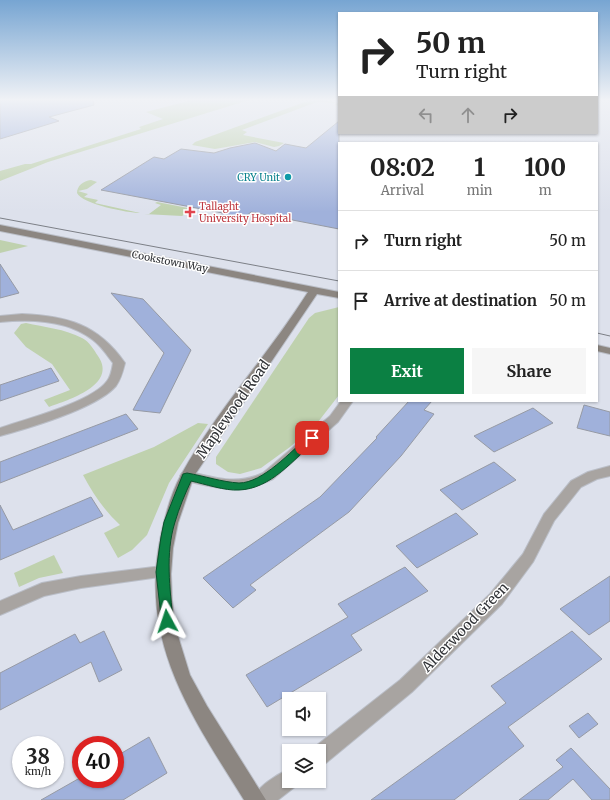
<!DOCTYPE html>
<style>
body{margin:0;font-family:Merriweather,serif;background:#f6f6f6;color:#222;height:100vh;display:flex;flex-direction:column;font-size:15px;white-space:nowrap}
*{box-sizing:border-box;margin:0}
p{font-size:13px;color:#767676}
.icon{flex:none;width:22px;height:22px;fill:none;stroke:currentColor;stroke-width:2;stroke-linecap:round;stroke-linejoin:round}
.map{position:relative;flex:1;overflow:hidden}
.sheet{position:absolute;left:338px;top:142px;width:260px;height:260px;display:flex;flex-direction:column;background:#fff;border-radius:0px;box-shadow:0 1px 3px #0004}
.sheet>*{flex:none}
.guide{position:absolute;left:338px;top:12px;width:260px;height:122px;border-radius:0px;box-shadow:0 1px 3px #0004;background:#fff;color:#222;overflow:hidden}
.fabs{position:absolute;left:282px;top:692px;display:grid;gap:8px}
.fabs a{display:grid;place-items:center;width:44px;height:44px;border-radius:0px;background:#fff;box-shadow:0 1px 3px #0004;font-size:20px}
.speed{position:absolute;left:12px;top:736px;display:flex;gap:8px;font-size:20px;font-weight:700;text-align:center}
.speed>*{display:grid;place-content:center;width:52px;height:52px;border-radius:50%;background:#fff;box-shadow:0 1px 3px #0004;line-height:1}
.speed small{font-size:10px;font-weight:400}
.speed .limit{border:6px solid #d22;background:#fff;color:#111}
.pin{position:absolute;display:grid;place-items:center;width:34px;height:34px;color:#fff;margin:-17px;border-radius:8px;box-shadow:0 2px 6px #0006}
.me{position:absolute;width:44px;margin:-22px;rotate:355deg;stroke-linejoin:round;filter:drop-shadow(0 0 3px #0008)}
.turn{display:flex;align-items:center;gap:14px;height:84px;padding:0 12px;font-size:18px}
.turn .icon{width:52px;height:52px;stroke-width:2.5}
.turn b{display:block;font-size:28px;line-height:34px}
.lanes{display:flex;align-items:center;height:38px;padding:0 12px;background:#0003;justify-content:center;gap:20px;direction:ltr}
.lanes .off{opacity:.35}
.eta{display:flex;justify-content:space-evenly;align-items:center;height:68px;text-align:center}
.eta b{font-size:24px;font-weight:700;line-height:28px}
.cta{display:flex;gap:8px;margin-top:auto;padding:8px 12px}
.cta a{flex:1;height:46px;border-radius:0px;background:#0b8043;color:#fff;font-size:16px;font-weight:700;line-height:46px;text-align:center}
.cta a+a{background:#f6f6f6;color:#222}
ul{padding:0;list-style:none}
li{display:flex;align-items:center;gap:12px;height:60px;padding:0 12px;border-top:1px solid #e0e0e0}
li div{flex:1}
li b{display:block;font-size:15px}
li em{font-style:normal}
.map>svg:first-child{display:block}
</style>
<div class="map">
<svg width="610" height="800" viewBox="0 0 610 800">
<rect width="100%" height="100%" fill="#dde1ec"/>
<g fill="#bfd1ae">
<polygon points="192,100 249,100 48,162 0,181 0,171 25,164 31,164 141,129 139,127 163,119 146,112"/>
<polygon points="322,100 339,103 339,106 335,105 337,103 317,102 242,130 247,132 243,135 284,143 279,146 274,147 255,142 215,149 192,145 195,142 305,102"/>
<path d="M91,180L97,182L87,189L78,191L88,194L84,197L98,200L95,203L140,213C128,213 82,204 77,193C77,186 83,181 91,180Z"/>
<polygon points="157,202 193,209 182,216 144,214 149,214 161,205 155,203"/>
<polygon points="0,240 28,246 0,253"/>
<polygon points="339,307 339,395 318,422 290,447 261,468 240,474 228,472 216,464 216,457 309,318 315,313"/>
<path d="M26,323C44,327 65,329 82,338C89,341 94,350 98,356C118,385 68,400 49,407L44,400L70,390L52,364L26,347L14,333L21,324Z"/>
<path d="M198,423L208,424L169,483L147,535L132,550L118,558L104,533L120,525C104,510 93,494 83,475L154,447Z"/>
<polygon points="54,555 63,573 39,578 19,587 14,573"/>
</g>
<g fill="#a0b1db" stroke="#969aa4">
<polygon points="0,100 93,100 94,105 49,117 59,121 0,139"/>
<polygon points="339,121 339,229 251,212 240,221 218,217 223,213 101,190 154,157 164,159 181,149 214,153 230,148 255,143 276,151 285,144 306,148"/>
<polygon points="0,264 19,293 0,298"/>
<polygon points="111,293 143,299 191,350 160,413 133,410 164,353"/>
<polygon points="51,368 59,381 0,401 0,385"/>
<polygon points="409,401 432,401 424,410 434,414 401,456 349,512 250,585 256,590 233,608 203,578 320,497 377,438 376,437"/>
<polygon points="584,405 610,412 610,436 577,428"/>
<polygon points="533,408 553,423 494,452 474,436"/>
<polygon points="126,414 138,429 0,483 0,462"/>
<polygon points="494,462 516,480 462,510 440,490"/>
<polygon points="91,497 103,516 0,560 0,505 13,530"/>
<polygon points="456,513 478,534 417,568 396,546"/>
<polygon points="405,567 428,591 351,635 362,650 267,707 246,675 348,617 338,604"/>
<polygon points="610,576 610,621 589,635 560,609"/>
<polygon points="104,631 122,670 99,682 91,662 0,710 0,673 75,634 80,643"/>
<polygon points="572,631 602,659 508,727 524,746 454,800 371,800 506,703 491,686"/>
<polygon points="588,713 598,724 579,738 569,726"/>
<polygon points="149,737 167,773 123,800 41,800 78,779 115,779 115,757"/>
<polygon points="571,748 610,789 610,800 592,800 573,779 548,800 519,800 563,767 556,760"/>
</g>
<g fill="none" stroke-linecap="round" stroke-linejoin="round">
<g stroke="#babec7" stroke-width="2">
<g id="street">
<path d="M22,314C67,316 98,324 125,363C123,371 121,379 116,386C97,408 29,428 0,436V428C26,419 92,402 107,381C111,376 112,369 113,363C107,355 101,346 93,340C68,320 30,319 0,322V316Z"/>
<path d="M341,401H353L338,422L273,479C243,494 218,489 187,481L182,479L180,476L182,473L187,471C213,478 238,485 263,473L330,416Z"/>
<polygon points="610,466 610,476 597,479 581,487 554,521 533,562 502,604 412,692 326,763 319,766 319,751 311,751 312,749 400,680 490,594 523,554 544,514 571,481 588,472"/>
<polygon points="162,566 167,568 170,572 167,576 81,588 44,596 0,615 0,601 42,583 81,576"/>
<path d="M289,769V781H298L296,786L278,800H252C257,787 276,775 289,769Z"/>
</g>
</g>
<g stroke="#babec7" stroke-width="2">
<g id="secondary">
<path d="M0,225L339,292V298L317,294L194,476L178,523L173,548L171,574L172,600L175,626L190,675L207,706L266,800H244C191,715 138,641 161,535C165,516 171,493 181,475C216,411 269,354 308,292L0,231Z"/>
<polygon points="597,345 610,348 610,354 597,351"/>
</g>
</g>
<use href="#street" fill="#a8a4a1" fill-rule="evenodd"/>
<use href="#secondary" fill="#8c8681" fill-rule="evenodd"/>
<g stroke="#7c7f86" stroke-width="1">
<polyline points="0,218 339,281"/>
<polyline points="597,333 610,336"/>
</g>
</g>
<linearGradient id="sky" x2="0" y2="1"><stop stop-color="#77a5d2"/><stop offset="0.47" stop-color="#f0f2f6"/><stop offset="1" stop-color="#f0f2f6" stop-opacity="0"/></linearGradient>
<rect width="610" height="212" fill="url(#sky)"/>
<path fill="#0b8043" stroke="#07532c" d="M312,435L317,438L316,440C294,459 271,489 239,490C225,491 205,484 191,481C185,494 179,508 175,522C165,554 170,588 173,621L171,625L167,626L162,625L156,572L161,537L164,522L183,474L187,473C204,476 222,482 239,483C263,483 291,451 309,436Z"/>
<circle fill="#0f9aa8" stroke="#fff" stroke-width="1.5" cx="288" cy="177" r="4"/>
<path fill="#e0444e" stroke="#fff" stroke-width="1.5" d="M188 206h4v4h4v4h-4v4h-4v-4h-4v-4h4z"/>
<g text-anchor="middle" stroke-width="3" stroke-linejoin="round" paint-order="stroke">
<g font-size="10" fill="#0d838f" stroke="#fff" text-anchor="end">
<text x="280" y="181">CRY Unit</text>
</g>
<g font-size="10" fill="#be3a42" stroke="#fff" text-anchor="start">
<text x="199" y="210">Tallaght<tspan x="199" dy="12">University Hospital</tspan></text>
</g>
<g font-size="10" fill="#2f3135" stroke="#fff">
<text transform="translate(170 261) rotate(11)" y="4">Cookstown Way</text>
</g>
<g font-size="14" fill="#2f3135" stroke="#fff">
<text transform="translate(233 409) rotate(-55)" y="5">Maplewood Road</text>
<text transform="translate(465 627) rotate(-46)" y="5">Alderwood Green</text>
</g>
</g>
</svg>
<div class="fabs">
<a><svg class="icon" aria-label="sound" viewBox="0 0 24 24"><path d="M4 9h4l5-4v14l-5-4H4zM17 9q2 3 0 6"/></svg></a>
<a><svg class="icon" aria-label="layers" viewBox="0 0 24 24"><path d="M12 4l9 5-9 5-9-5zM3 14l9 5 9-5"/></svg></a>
</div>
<div class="speed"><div>38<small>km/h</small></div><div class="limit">40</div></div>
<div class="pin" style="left:312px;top:438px;background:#d93025"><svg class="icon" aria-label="arrive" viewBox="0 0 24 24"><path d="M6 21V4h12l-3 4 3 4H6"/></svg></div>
<svg class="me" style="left:167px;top:621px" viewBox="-20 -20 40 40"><path d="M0-17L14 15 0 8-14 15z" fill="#0b8043" stroke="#fff" stroke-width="4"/></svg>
<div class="guide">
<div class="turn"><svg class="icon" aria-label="right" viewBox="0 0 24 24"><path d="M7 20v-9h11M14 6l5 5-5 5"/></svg><div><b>50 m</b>Turn right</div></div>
<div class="lanes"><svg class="icon off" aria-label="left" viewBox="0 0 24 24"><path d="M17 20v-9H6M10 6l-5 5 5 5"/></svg><svg class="icon off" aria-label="ahead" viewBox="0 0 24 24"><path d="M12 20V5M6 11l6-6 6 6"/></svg><svg class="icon" aria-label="right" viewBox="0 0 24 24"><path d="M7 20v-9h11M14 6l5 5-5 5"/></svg></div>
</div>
<section class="sheet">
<div class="eta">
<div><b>08:02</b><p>Arrival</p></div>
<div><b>1</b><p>min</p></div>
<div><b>100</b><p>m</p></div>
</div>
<ul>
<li><svg class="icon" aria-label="right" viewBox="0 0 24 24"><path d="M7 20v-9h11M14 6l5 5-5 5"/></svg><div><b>Turn right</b></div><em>50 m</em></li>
<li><svg class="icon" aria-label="arrive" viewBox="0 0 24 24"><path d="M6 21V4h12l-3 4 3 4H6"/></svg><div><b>Arrive at destination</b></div><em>50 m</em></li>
</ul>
<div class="cta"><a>Exit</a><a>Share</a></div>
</section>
</div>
